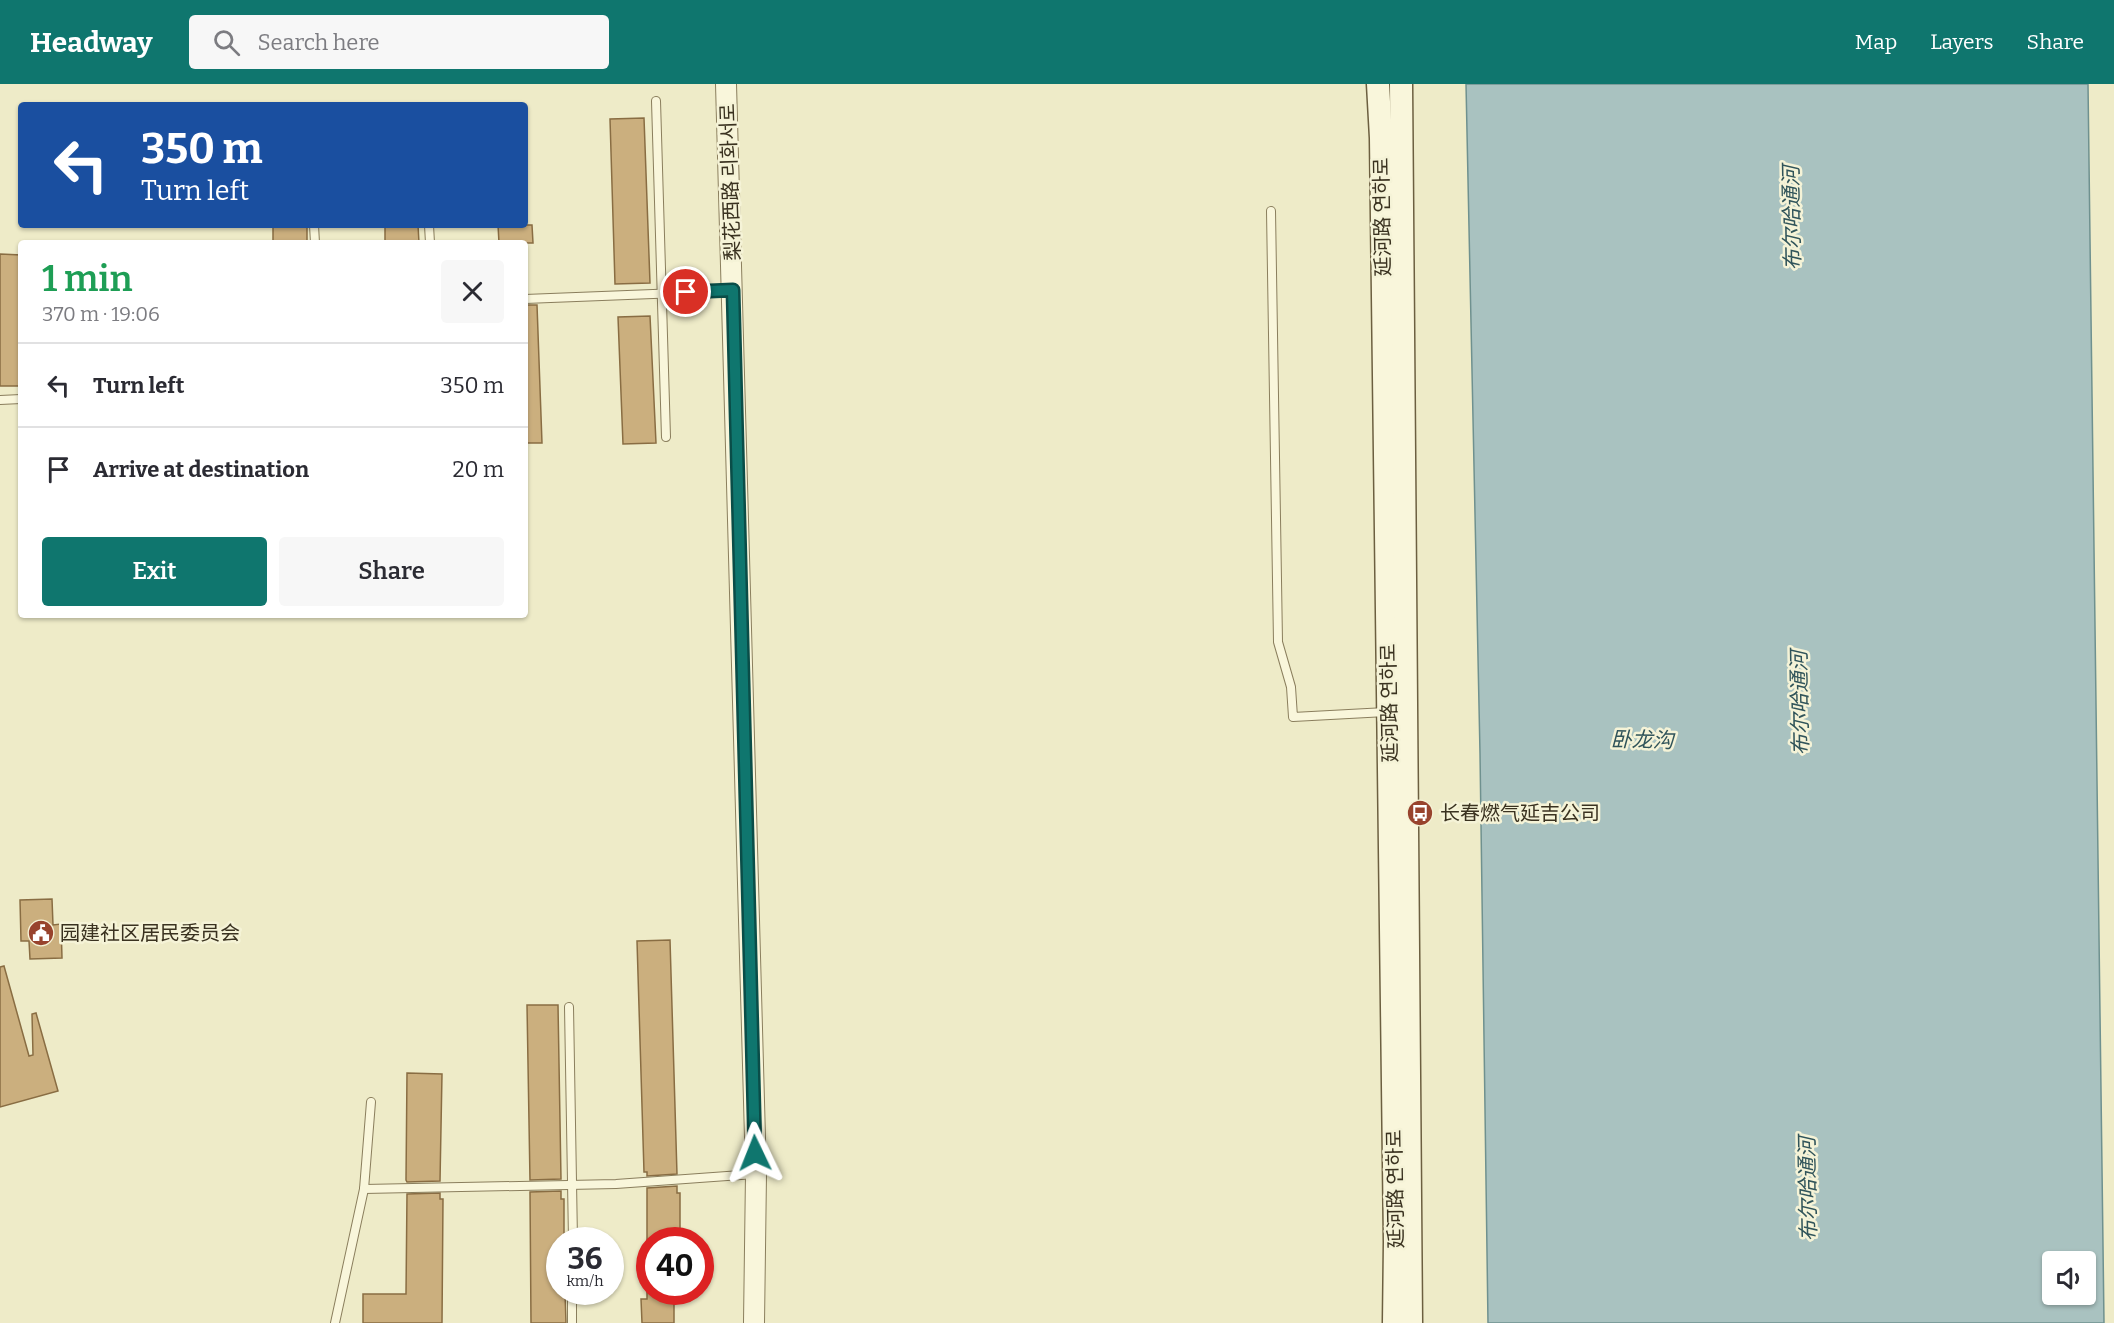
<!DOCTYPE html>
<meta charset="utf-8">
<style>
body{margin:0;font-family:Bitter,"Noto Sans SC","Noto Sans KR",serif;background:#f7f7f7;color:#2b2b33;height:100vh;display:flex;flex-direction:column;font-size:22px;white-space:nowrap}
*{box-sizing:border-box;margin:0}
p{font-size:20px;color:#7c7c81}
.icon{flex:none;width:33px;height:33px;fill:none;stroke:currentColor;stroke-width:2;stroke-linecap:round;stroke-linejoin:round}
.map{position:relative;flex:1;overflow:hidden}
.details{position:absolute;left:18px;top:156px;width:510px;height:378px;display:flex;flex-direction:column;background:#fff;border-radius:6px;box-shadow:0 2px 4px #0004}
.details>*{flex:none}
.top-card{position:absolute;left:18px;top:18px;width:510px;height:126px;border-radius:6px;box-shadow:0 2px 4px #0004;background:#1a4fa0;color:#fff;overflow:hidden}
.fabs{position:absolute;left:2042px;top:1167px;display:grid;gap:12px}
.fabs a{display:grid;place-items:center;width:54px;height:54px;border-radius:6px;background:#fff;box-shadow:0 2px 4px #0004;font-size:30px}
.speed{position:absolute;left:546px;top:1143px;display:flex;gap:12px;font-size:30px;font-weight:700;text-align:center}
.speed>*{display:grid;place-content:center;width:78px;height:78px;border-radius:50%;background:#fff;box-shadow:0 2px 4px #0004;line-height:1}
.speed small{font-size:15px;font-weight:400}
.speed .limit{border:9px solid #d22;background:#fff;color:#111}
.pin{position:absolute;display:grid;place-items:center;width:51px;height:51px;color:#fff;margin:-26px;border:3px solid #fff;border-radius:50%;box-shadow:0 2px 6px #0007}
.me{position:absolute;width:66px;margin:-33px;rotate:358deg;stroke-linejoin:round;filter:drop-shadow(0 0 4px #0008)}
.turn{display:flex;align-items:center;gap:21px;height:126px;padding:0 24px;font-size:27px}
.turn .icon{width:78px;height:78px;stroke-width:2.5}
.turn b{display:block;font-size:42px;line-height:51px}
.round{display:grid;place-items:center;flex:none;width:63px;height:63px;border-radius:6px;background:#f7f7f7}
.headline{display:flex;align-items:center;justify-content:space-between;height:102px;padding:0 24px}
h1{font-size:36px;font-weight:600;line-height:45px;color:#1e9e55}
.primary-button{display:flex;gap:12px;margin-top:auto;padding:12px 24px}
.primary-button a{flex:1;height:69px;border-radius:6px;background:#0f766e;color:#fff;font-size:24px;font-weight:600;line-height:69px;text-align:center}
.primary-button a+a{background:#f7f7f7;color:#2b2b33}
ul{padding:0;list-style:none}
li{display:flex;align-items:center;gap:18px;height:84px;padding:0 24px;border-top:2px solid #e1e1e2}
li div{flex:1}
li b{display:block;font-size:22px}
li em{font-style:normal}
header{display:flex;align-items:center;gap:36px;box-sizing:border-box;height:84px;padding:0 30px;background:#0f766e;color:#fff}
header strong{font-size:28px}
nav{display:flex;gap:33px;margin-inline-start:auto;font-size:21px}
.search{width:420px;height:54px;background:#f7f7f7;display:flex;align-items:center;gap:15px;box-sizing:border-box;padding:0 21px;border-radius:6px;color:#7c7c81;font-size:22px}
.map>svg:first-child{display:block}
</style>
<header>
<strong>Headway</strong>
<div class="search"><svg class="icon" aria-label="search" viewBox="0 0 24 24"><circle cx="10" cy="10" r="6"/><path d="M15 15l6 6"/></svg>Search here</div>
<nav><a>Map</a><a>Layers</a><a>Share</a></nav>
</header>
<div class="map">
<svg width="2114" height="1239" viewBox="0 0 2114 1239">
<rect width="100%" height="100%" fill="#eeebc8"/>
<path fill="#a9c2c0" stroke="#6f918f" stroke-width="1.5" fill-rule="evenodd" d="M1466,0H2088L2104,1239H1488L1480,669ZM2052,1178H2085V1210H2052Z"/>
<g fill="#cbaf7e" stroke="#896d43" stroke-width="1.5">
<polygon points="644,34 650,199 615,200 610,35"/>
<rect x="273" y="141" width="34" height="18"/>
<polygon points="385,141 418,141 419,159 385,159"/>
<polygon points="498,141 532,141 533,159 499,159"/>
<polygon points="0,170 21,171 21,302 0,302"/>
<polygon points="525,221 537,221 542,359 525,359"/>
<polygon points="650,232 656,359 623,360 618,233"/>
<polygon points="52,815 53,841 61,840 62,874 30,875 29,857 21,857 20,816"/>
<polygon points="670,856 677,1090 647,1092 647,1088 644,1088 637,857"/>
<polygon points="4,882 29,972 33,971 32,930 36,929 58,1007 0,1023 0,883"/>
<polygon points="527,921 558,921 561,1095 530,1096"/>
<polygon points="407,989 442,990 440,1097 407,1098 406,1096"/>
<polygon points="677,1102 677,1109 680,1109 680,1156 647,1156 647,1104"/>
<polygon points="561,1107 561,1115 564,1115 564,1156 560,1156 560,1208 565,1208 566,1239 531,1239 530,1108"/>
<polygon points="440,1109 440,1115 443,1115 442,1239 363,1239 363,1210 406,1210 407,1110"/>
<polygon points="647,1208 674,1208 674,1239 642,1239 641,1215 647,1215"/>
</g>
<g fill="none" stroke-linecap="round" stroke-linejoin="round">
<g stroke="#8a7e5d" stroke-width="10">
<g id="service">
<polyline points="656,17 666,353"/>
<polyline points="1271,127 1278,558 1291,603 1293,633 1386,628"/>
<polyline points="314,141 315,159"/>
<polyline points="429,141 430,159"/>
<polyline points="525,215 730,207"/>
<polyline points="0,316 21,315"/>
<polyline points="569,923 573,1156"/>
<polyline points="364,1105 616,1100 755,1090"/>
<polyline points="335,1239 364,1105 371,1018"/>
<polyline points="572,1239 572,1208"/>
</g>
</g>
<g stroke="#8a7e5d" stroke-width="22">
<polyline id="tertiary" points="726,0 756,1090 754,1239"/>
</g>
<g stroke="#6c5f40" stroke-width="25">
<g id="secondary">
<polyline points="1378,0 1381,54 1395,1158 1394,1239"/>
<polyline points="1401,0 1411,1239"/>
</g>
</g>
<use href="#service" stroke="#f9f6db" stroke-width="8"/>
<use href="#tertiary" stroke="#f9f6db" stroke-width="20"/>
<use href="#secondary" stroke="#f9f6db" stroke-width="22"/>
</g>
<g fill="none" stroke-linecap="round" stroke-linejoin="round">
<g stroke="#0a4d48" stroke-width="15">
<polyline id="route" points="686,208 733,206 755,1069"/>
</g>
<use href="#route" stroke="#0f766e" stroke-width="10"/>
</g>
<defs>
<g id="bus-disc" transform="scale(1.35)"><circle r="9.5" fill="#98432d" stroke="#f5f3d7"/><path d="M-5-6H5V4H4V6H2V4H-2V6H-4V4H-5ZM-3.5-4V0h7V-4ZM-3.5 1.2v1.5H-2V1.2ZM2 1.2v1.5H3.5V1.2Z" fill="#fff"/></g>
<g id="civic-disc" transform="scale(1.35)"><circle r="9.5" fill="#98432d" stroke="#f5f3d7"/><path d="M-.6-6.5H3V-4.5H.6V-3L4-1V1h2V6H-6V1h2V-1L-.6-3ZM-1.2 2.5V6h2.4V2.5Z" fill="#fff"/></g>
</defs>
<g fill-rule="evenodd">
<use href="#bus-disc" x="1420" y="729"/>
<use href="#civic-disc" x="41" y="849"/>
</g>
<g text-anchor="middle" stroke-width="5" stroke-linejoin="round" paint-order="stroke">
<g font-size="20" fill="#3a3220" stroke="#f5f3d7">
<text transform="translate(730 98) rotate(-92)" y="7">梨花西路 리화서로</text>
<text transform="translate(1382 133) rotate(-91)" y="7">延河路 연하로</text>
<text transform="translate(1389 619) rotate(-91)" y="7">延河路 연하로</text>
<text transform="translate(1395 1105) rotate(-91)" y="7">延河路 연하로</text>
</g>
<g font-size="20" fill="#3a3220" stroke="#f5f3d7" text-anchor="start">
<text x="1440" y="736">长春燃气延吉公司</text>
<text x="60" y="856">园建社区居民委员会</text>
</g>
<g font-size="21" font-style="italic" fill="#30545a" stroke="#f5f3d7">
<text transform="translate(1792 134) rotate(-91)" y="7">布尔哈通河</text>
<text transform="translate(1800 619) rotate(-91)" y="7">布尔哈通河</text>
<text transform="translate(1642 656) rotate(1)" y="7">卧龙沟</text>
<text transform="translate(1808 1105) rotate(-91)" y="7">布尔哈通河</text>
</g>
</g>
</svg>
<div class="fabs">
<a><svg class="icon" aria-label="sound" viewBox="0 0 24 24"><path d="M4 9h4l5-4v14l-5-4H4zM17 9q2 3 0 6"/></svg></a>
</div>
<div class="speed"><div>36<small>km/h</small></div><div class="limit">40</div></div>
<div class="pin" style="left:686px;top:208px;background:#d93025"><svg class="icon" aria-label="arrive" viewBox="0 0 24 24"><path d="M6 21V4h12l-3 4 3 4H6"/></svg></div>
<svg class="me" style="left:755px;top:1069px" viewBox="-20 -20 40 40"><path d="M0-17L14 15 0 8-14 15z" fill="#0f766e" stroke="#fff" stroke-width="4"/></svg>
<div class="top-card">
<div class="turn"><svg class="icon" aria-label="left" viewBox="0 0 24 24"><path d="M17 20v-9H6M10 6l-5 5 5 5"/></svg><div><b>350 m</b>Turn left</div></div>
</div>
<section class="details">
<div class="headline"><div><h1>1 min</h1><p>370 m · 19:06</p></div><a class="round"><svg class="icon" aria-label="close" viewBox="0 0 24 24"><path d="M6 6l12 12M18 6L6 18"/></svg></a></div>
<ul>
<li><svg class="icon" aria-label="left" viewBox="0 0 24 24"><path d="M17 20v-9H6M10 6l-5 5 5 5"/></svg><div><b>Turn left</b></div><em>350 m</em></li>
<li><svg class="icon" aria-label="arrive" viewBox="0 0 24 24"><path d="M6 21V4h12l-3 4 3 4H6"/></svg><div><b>Arrive at destination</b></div><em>20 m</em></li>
</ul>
<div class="primary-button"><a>Exit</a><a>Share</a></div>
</section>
</div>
